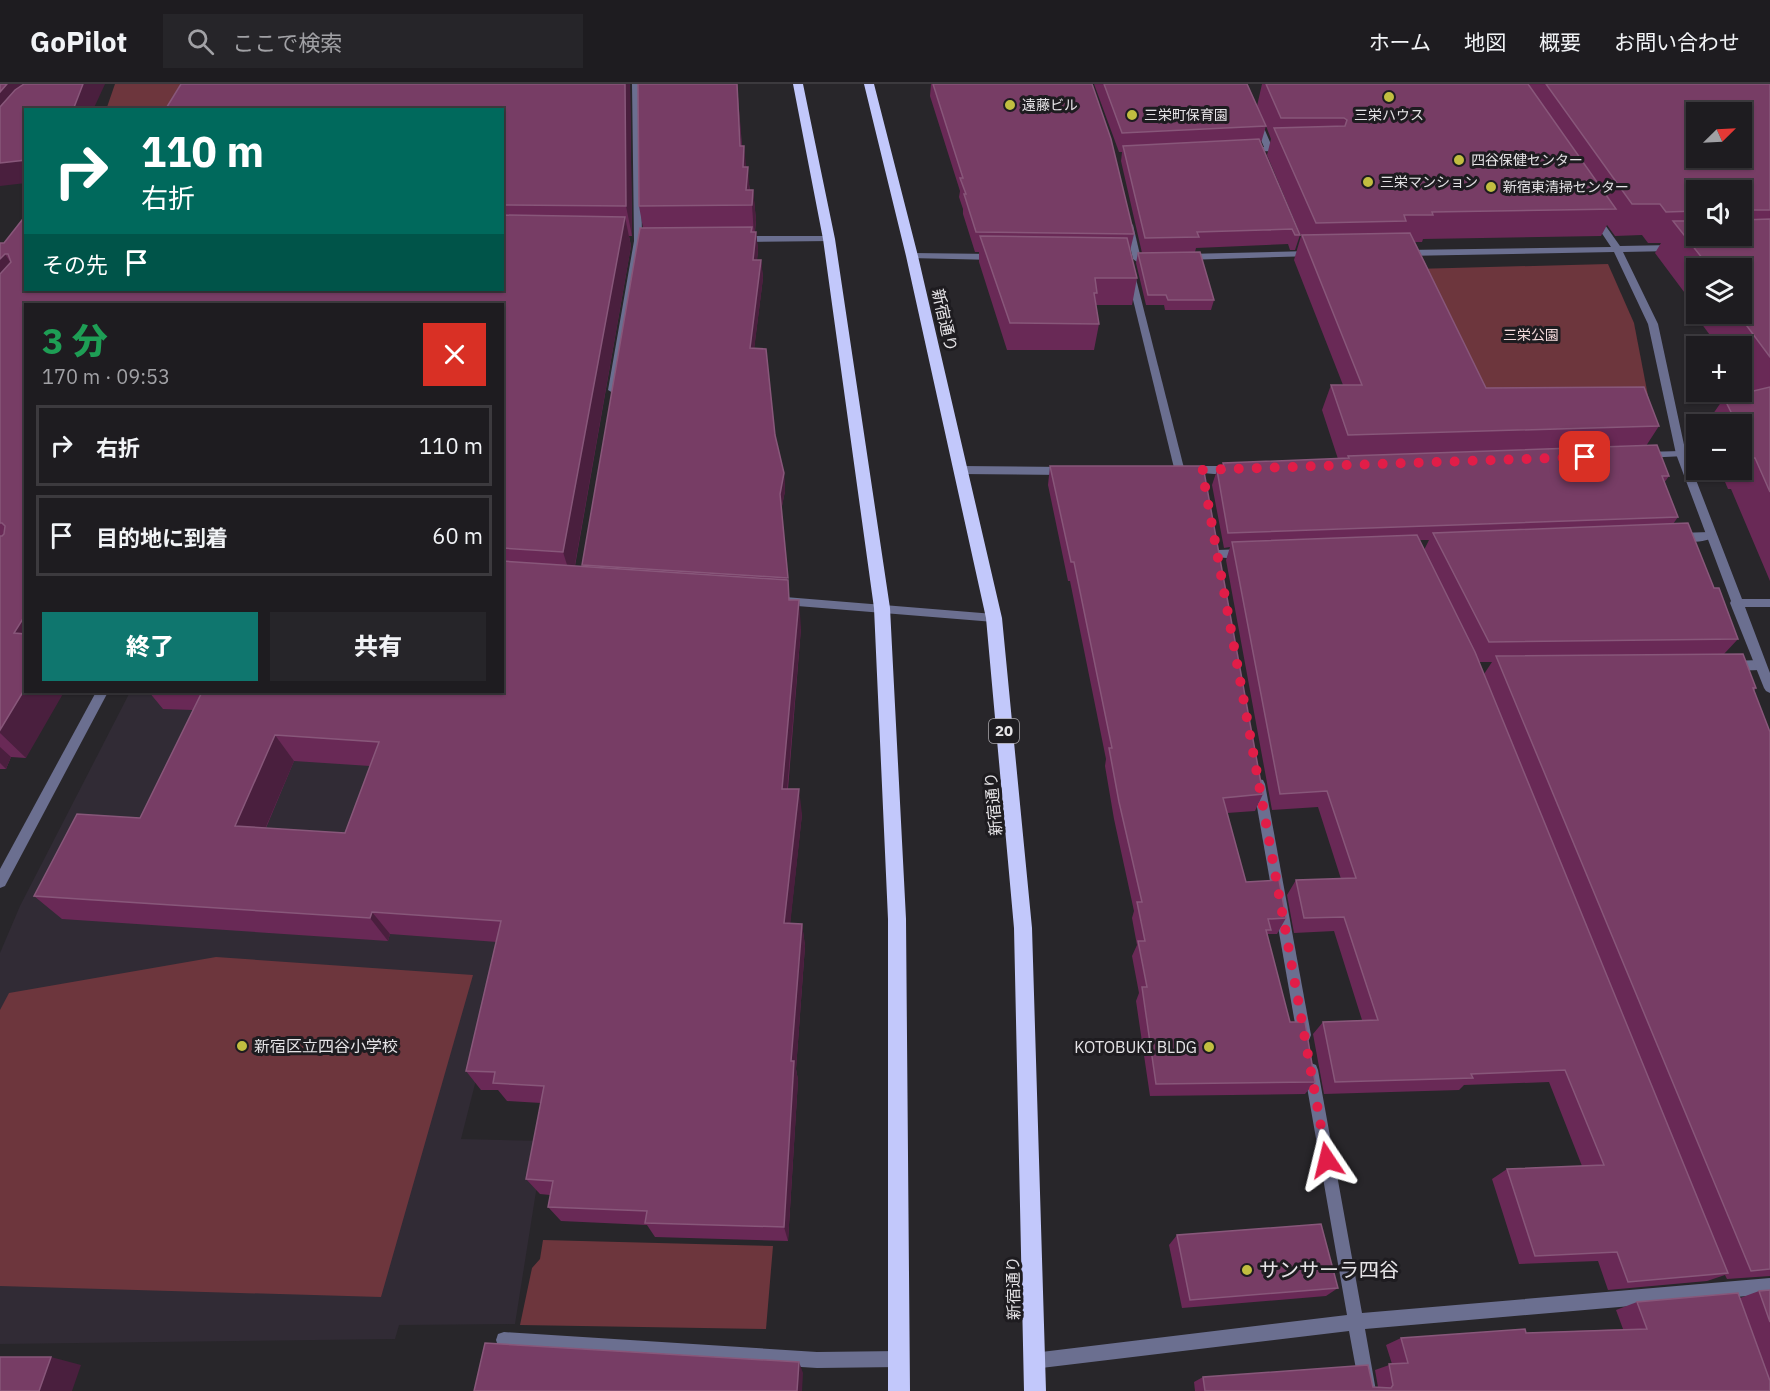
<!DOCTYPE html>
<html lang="ja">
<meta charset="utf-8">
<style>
body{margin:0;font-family:"IBM Plex Sans","Noto Sans JP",sans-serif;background:#262529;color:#f1f3f6;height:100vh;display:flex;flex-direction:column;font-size:22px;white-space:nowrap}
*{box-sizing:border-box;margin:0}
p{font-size:20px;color:#a1a1a5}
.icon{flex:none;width:33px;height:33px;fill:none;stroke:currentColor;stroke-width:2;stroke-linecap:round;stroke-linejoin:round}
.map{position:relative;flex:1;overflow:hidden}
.side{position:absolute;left:24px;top:219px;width:480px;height:390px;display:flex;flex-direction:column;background:#1e1c20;border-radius:0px;box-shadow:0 2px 4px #0004,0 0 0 2px #3c3a3e}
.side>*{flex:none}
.top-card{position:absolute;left:24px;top:24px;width:480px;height:183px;border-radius:0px;box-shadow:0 2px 4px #0004,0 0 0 2px #3c3a3e;background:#00695c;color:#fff;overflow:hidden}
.needle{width:39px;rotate:66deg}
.buttons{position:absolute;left:1686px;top:18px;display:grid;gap:12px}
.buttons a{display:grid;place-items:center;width:66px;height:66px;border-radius:0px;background:#1e1c20;box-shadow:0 2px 4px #0004,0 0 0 2px #3c3a3e;font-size:30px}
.pin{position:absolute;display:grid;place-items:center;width:51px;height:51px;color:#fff;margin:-26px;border-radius:12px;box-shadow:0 3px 9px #0006}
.me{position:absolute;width:66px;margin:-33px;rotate:350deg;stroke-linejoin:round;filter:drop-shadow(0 0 4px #0008)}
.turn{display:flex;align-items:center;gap:21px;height:126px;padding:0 18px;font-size:27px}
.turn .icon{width:78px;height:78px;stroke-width:2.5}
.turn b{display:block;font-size:42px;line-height:51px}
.then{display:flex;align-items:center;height:57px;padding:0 18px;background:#0003;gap:12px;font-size:22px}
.round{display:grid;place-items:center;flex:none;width:63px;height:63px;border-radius:0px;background:#262529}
.headline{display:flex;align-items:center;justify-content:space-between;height:102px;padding:0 18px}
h1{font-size:36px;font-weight:800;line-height:45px;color:#1e9e55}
.cta{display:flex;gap:12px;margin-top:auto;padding:12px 18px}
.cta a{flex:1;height:69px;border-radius:0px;background:#0f766e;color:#fff;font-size:24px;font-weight:800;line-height:69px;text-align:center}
.cta a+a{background:#262529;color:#f1f3f6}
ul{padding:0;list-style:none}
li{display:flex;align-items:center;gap:18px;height:81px;margin:0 12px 9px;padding:0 6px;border:3px solid #3c3a3e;border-radius:0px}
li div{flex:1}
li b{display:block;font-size:22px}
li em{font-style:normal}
header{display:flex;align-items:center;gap:36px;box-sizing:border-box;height:84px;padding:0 30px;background:#1e1c20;border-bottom:2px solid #3c3a3e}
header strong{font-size:28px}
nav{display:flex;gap:33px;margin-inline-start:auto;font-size:21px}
.search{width:420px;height:54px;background:#262529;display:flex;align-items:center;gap:15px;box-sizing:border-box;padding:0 21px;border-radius:0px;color:#a1a1a5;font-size:22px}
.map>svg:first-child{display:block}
</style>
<header>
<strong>GoPilot</strong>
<div class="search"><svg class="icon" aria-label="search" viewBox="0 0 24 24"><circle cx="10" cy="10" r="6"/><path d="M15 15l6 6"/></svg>ここで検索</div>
<nav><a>ホーム</a><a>地図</a><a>概要</a><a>お問い合わせ</a></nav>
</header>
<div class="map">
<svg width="1770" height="1307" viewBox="0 0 1770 1307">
<rect width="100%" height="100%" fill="#28262a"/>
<polygon fill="#312b35" points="595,528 461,1055 544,1057 515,1240 399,1241 395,1255 0,1260 0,869 20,822 130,608 502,608"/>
<g fill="#6d363d">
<polygon points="115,0 191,0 184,25 106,26"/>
<polygon points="1608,180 1634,239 1649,317 1481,322 1414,185"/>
<polygon points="216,873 473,891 381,1213 0,1202 0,926 9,909"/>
<polygon points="543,1156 773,1162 766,1245 520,1241 532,1184 540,1175"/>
</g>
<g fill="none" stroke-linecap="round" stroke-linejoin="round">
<g fill="#6b6f90" fill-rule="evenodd">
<polygon points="1254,35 1261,37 1273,65 1272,67 1248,68 1244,66 1248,64 1264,63 1253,37"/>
<polygon points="1129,138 1133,141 1141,175 1137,178 1133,175 1125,141"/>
<polygon points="829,152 832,153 832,157 741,158 737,155 741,152"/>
<polygon points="1681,367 1685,368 1685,372 1644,374 1639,371 1644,368"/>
<path d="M1202,382H1237L1242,385C1234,391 1205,392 1197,386Z"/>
<path d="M1710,448L1715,452C1708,459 1680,460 1673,453L1678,449Z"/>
<path d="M1243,465L1248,469C1241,475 1220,476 1213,470L1218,466Z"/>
<polygon points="1760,576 1766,581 1760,586 1731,587 1725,582 1731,577"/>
<polygon points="504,1248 817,1268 900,1267 906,1269 908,1275 906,1281 900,1283 817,1284 504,1264 498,1262 496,1256 498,1250"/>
</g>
<g fill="#6b6f90" fill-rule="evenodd">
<polygon points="632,0 640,0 642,157 618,306 613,309 608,306 634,157"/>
<polygon points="1595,130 1598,131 1620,162 1673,161 1677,164 1673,167 1623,168 1658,240 1686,370 1742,515 1770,515 1770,523 1745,523 1770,589 1770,609 1766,607 1764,604 1730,519 1731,517 1676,370 1648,240 1614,168 1405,172 1401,169 1405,166 1611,163 1591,133"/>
<polygon points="1310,167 1313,168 1313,172 1186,176 1182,173 1186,170"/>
<polygon points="912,169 995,170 999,173 995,176 909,174 908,172"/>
<polygon points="1131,188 1135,191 1185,388 1180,392 1175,388 1127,191"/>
<polygon points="960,382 1065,383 1070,387 1065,391 960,390 955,386"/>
<polygon points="785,513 994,530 1000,534 994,538 785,521 779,517"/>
<polygon points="96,608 108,608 5,802 0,804 0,785"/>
<polygon points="1259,695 1263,696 1265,700 1311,951 1309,956 1304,958 1299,956 1297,951 1253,700 1255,696"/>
<polygon points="1311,979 1316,981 1318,986 1362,1229 1770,1194 1770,1210 1365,1245 1376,1307 1360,1307 1349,1247 1033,1285 1027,1283 1025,1277 1027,1271 1033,1269 1347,1231 1304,986 1306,981"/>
</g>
<g fill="#c2c8fb" fill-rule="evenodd">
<polygon points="793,0 803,0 835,155 890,524 906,835 910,1307 888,1307 888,835 874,524 823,155"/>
<polygon points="864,0 874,0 918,172 1002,534 1032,844 1046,1307 1024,1307 1014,844 986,534 906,172"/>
</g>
</g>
<g fill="#692956" fill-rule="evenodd">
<path d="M181,0H630L632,152H629L631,162L575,482H583L582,481L643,144L639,122L737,0L742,62L750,106H753L756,136L755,148H756L758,166L757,176H761L763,194L754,265L784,389L785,407L781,427L789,516L801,544L788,705L802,730L790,839L802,840L805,862L796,985L798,996L788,1157L655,1153L647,1141L561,1137L548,1123L550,1111L540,1110L526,1095L541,1019L507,1017L498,1006H481L466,987L497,858L390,850L388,857L62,835L34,812L140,734L193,626L163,625L149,608H502V220H26V674L11,673L6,685H0V159H4L26,206H502V26ZM294,677L370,682L345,749L266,744Z"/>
<polygon points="931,0 1092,0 1134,150 1130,167 1137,194 1132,221 1096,221 1099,240 1094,266 1007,266 979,178 979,168 975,168 963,130 963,125 959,113 960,107 930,12"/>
<path d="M1094,0H1247L1257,22L1262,0H1770V497L1731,405H1728L1720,386H1742V340H1706L1724,314L1750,308L1742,296V262H1718L1701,239L1704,235L1700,230H1742V184H1696V224L1655,169L1661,159H1648L1642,151L1615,152L1607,141L1601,152L1423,155L1422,158H1415L1486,304L1659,342L1646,362L1669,392L1664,399L1678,433L1673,440L1714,504L1738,555L1724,570L1756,604L1754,607L1770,648V1192L1727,1195L1725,1191L1707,1197L1608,1206L1598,1177L1519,1180L1492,1095L1507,1085L1582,1082L1549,998L1464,1001L1459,1006L1324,1010L1313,950L1323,938L1362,936L1334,847L1294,849L1287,811L1296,796L1341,795L1318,723L1272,726L1226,476L1230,463L1224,464L1212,401L1217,386H1221L1223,379L1338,375L1322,326L1331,301H1343L1294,176L1301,152L1267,71L1271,55L1266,42L1261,59L1300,151L1295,166H1290L1288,160L1196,164L1195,168L1214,216L1211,226H1165L1164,221H1146L1136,179L1138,169H1142L1121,77L1122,68H1119ZM1696,106H1742V152H1696ZM1420,456H1429L1424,466ZM1479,578H1492L1484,590Z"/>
<polygon points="1050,382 1263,710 1255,727 1227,729 1246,798 1286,834 1277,850 1268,850 1267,852 1290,938 1315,998 1305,1010 1150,1012 1136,917 1139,909 1132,872 1137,861 1132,834 1134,827 1114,735 1105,682 1106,675 1070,497 1068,497 1048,401"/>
<polygon points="1177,1151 1338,1204 1326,1212 1182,1224 1169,1161"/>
<polygon points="1770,1206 1770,1307 1195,1307 1194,1298 1203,1293 1378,1303 1375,1286 1392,1280 1386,1261 1401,1254 1623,1245 1616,1226 1637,1218 1740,1214 1759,1207"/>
</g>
<g fill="#4a1f3e">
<polygon points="7,0 49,0 0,44 0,8"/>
<polygon points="83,0 105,0 93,26 73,26"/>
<polygon points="625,0 630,0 632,152 626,122"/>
<polygon points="737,0 743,81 744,62 747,91 743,91 740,62"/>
<polygon points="26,76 26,99 0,102 0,77"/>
<polygon points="748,83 750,112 746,106"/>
<polygon points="753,106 756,136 754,151 752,121"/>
<polygon points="625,133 631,162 572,497 563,468"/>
<polygon points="756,148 758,166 755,194 753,176"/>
<polygon points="5,170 24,199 0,224 0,175"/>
<polygon points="761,176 763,194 752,282 750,264"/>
<polygon points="784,389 785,407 781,427 789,512 780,410"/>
<polygon points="799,516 801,544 785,730 782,705"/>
<polygon points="26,530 26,562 14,549"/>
<polygon points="26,603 26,608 64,608 26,674 0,649 0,646"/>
<polygon points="275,651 294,677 256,766 235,742"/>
<polygon points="0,663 11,673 6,685 0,679"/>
<polygon points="799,705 802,730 788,861 784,839"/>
<polygon points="372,828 390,850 388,857 370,834"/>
<polygon points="802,840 805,862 796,985 798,996 788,1157 784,1143 791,977"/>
<polygon points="51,1273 81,1281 72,1307 39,1307"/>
<polygon points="799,1278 803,1289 802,1307 797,1307"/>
</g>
<g fill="#773d65" stroke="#88577a" stroke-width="1.5" fill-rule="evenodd">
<polygon points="0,0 7,0 0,8"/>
<polygon points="24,0 83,0 73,26 26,26 26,76 0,79 0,23 15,6"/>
<polygon points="181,0 625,0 626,122 502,121 502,26 165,26"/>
<polygon points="638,0 737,0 740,62 744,62 743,83 748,83 746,106 753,106 752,121 639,122"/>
<polygon points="933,0 1092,0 1111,55 1134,150 976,148 964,110 966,110 960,94 963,94"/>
<polygon points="1104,0 1247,0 1266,42 1122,49"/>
<polygon points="1266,0 1528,0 1616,125 1432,128 1433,131 1404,131 1406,137 1316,139 1274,44 1345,42 1347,36 1344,34 1281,34"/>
<path d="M1546,0H1770V126H1742V106H1696V127L1666,128L1660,120H1632ZM1696,28H1742V74H1696Z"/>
<polygon points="1259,55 1300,151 1295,151 1292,145 1197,148 1199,153 1145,154 1123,62"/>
<polygon points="26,131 26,206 502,206 502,131 625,133 563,468 502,464 502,220 26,220 26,530 14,549 26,550 26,603 0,646 0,452 2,452 4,450 5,442 2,439 0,439 0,190 11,178 8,170 5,170 0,175 0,159 4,159"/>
<polygon points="1770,135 1770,273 1738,230 1742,230 1742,184 1710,184 1673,137 1696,137 1696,152 1742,152 1742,136"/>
<polygon points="752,143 751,148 756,148 753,176 761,176 750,264 766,265 775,351 784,389 780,410 788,494 582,481 640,144"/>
<polygon points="1410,149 1486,304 1644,303 1659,342 1348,351 1331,301 1362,301 1302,151"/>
<polygon points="980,152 1127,154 1137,194 1095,194 1097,209 1094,209 1099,240 1010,239"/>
<polygon points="1200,168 1214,216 1168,216 1166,211 1148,211 1138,169"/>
<polygon points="1770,303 1770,408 1755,374 1752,374 1742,351 1742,340 1737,340 1724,314"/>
<polygon points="1657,361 1669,392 1662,392 1678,433 1228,449 1217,386 1225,386 1223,379 1349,374 1348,372"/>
<polygon points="1050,382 1203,382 1263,710 1223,714 1246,798 1279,796 1286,834 1268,835 1271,846 1266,846 1290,938 1305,938 1315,998 1156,1000 1142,903 1147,903 1138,857 1145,857 1137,818 1142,818 1119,718 1109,664 1112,664 1074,478 1071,478"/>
<polygon points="1688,439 1714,504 1719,504 1738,555 1489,558 1433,449"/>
<polygon points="1417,451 1475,568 1728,1189 1628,1198 1617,1168 1535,1172 1507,1085 1604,1081 1565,986 1471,990 1473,994 1335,998 1323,938 1378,936 1344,833 1304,834 1296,796 1356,794 1327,707 1280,710 1232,458"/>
<path d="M502,477L788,496L789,516H799L782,705H799L784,839L802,840L791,977H794L784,1143L645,1139L647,1127L548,1123L553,1097L526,1095L544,1002L493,999L495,988L466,987L501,837L372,828L370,834L34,812L77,730L140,734L202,608H502ZM275,651L379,658L345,749L235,742Z"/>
<polygon points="1743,570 1756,604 1753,604 1770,648 1770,1185 1751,1187 1496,572"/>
<polygon points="1321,1140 1338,1204 1190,1216 1177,1151"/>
<polygon points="1770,1206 1770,1238 1759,1207"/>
<polygon points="1738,1209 1770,1297 1770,1307 1205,1307 1203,1293 1368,1281 1373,1303 1391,1304 1393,1301 1389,1280 1408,1279 1401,1254 1525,1245 1526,1249 1647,1245 1637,1218"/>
<polygon points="485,1259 799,1278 797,1307 474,1307"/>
<polygon points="0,1273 51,1273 39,1307 0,1307"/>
</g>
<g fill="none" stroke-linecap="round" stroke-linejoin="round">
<polyline stroke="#e11d48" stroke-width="10" stroke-dasharray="0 18" points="1327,1076 1202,386 1585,373"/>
</g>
<g fill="#c1be40" stroke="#1e1c20" stroke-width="2">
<circle cx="1389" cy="13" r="6"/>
<circle cx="1010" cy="21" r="6"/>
<circle cx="1132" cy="31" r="6"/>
<circle cx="1459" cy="76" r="6"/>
<circle cx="1368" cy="98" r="6"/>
<circle cx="1491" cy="103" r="6"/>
<circle cx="242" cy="962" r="6"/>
<circle cx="1209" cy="963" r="6"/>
<circle cx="1247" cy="1186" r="6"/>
</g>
<g text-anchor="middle" stroke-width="6" stroke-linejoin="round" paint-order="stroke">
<g font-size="14" fill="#e5e3e6" stroke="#1e1c20" text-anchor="start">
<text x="1022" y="26">遠藤ビル</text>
<text x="1144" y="36">三栄町保育園</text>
<text x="1389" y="36" text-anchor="middle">三栄ハウス</text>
<text x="1471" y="81">四谷保健センター</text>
<text x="1380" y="103">三栄マンション</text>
<text x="1503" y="108">新宿東清掃センター</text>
</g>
<g font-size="14" fill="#f3d9db" stroke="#1e1c20">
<text x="1531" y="256">三栄公園</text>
</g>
<rect fill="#1e1c20" stroke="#a9a7ab" stroke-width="1.5" x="989" y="635" width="30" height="24" rx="4.5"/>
<g font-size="15" font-weight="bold" fill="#e5e3e6">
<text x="1004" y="652">20</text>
</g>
<g font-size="16" fill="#e5e3e6" stroke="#1e1c20">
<text transform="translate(945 236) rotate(77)" y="6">新宿通り</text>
<text transform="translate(993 720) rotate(-95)" y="6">新宿通り</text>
<text transform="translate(1013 1204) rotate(-91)" y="6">新宿通り</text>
</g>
<g font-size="16" fill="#e5e3e6" stroke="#1e1c20" text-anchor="start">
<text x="254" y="968">新宿区立四谷小学校</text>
<text x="1197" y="969" text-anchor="end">KOTOBUKI BLDG</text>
</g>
<g font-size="20" fill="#e5e3e6" stroke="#1e1c20" text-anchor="start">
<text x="1259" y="1193">サンサーラ四谷</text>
</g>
</g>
</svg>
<div class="buttons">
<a><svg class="needle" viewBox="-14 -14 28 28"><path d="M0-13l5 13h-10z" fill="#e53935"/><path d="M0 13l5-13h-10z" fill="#a1a1a5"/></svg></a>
<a><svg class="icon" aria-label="sound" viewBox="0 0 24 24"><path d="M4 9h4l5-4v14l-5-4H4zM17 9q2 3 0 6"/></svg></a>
<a><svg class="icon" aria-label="layers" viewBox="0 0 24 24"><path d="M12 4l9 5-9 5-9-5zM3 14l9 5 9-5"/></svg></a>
<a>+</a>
<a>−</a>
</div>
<div class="pin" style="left:1585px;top:373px;background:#d93025"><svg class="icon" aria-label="arrive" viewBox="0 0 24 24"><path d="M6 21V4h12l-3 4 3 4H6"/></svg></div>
<svg class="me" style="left:1327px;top:1076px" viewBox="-20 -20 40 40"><path d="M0-17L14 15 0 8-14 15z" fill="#e11d48" stroke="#fff" stroke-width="4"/></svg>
<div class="top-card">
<div class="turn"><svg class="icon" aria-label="right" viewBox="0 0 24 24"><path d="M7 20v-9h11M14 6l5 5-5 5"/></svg><div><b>110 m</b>右折</div></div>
<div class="then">その先<svg class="icon" aria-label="arrive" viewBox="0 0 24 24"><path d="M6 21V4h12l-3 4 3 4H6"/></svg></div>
</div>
<section class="side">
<div class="headline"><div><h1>3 分</h1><p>170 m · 09:53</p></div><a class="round" style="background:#d93025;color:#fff"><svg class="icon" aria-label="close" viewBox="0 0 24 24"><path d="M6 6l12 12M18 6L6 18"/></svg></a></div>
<ul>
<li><svg class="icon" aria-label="right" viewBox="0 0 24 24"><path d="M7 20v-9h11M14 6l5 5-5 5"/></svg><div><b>右折</b></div><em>110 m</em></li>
<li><svg class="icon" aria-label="arrive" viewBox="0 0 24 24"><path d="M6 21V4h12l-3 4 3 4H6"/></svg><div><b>目的地に到着</b></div><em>60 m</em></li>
</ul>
<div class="cta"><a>終了</a><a>共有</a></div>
</section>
</div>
